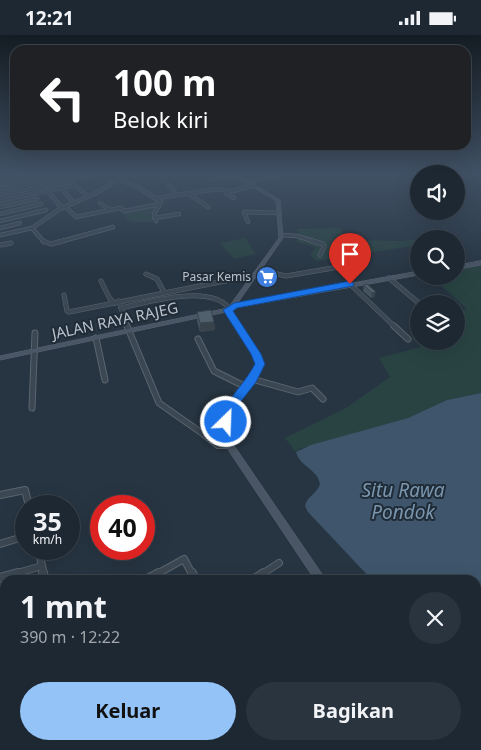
<!DOCTYPE html>
<html lang="id">
<meta charset="utf-8">
<style>
body{margin:0;font-family:"Noto Sans",sans-serif;background:#2a343e;color:#f1f3f6;height:100vh;display:flex;flex-direction:column;font-size:19px;white-space:nowrap}
*{box-sizing:border-box;margin:0}
p{font-size:16px;color:#a0a6ac}
.icon{flex:none;width:28px;height:28px;fill:none;stroke:currentColor;stroke-width:2;stroke-linecap:round;stroke-linejoin:round}
.map{position:relative;flex:1;overflow:hidden}
.sheet{position:absolute;left:0px;top:540px;width:481px;height:175px;display:flex;flex-direction:column;background:#1d2832;border-radius:15px 15px 0 0;box-shadow:0 5px 20px #0002,0 0 0 1px #3b444d}
.sheet>*{flex:none}
.guide{position:absolute;left:10px;top:10px;width:461px;height:105px;border-radius:15px;box-shadow:0 5px 20px #0002,0 0 0 1px #3b444d;background:#202124;color:#fff;overflow:hidden}
.tools{position:absolute;left:410px;top:130px;display:grid;gap:10px}
.tools a{display:grid;place-items:center;width:55px;height:55px;border-radius:50%;background:#1d2832;box-shadow:0 5px 20px #0002,0 0 0 1px #3b444d;font-size:25px}
.speed{position:absolute;left:15px;top:460px;display:flex;gap:10px;font-size:25px;font-weight:700;text-align:center}
.speed>*{display:grid;place-content:center;width:65px;height:65px;border-radius:50%;background:#1d2832;box-shadow:0 5px 20px #0002,0 0 0 1px #3b444d;line-height:1}
.speed small{font-size:12px;font-weight:400}
.speed .limit{border:8px solid #d22;background:#fff;color:#111}
.pin{position:absolute;display:grid;place-items:center;width:42px;height:42px;color:#fff;margin:-51px -21px;border-radius:50% 50% 50% 0;rotate:-45deg;box-shadow:0 0 5px #0007}
.pin .icon{rotate:45deg}
.me{position:absolute;width:55px;margin:-28px;rotate:24deg;stroke-linejoin:round;filter:drop-shadow(0 0 4px #0008)}
.turn{display:flex;align-items:center;gap:18px;height:105px;padding:0 20px;font-size:22px}
.turn .icon{width:65px;height:65px;stroke-width:2.5}
.turn b{display:block;font-size:35px;line-height:42px}
.round{display:grid;place-items:center;flex:none;width:52px;height:52px;border-radius:26px;background:#2a343e}
.overview{display:flex;align-items:center;justify-content:space-between;height:85px;padding:0 20px}
h1{font-size:30px;font-weight:700;line-height:38px}
.primary-button{display:flex;gap:10px;margin-top:auto;padding:10px 20px}
.primary-button a{flex:1;height:58px;border-radius:30px;background:#93c3f7;color:#111;font-size:20px;font-weight:700;line-height:58px;text-align:center}
.primary-button a+a{background:#2a343e;color:#f1f3f6}
.status{display:flex;justify-content:space-between;align-items:center;height:35px;padding:0 25px;background:#1d2832;direction:ltr}
.status svg{height:14px;fill:currentColor}
.map>svg:first-child{display:block}
</style>
<div class="status"><b>12:21</b><svg viewBox="0 0 49 12"><path d="M0 12V9h3v3zM5 12V6h3v6zM10 12V3h3v9zM15 12V0h3v12zM26 1h20v11H26zM47 4h2v5h-2z"/></svg></div>
<div class="map">
<svg width="481" height="715" viewBox="0 0 481 715">
<rect width="100%" height="100%" fill="#273542"/>
<g fill="#294343">
<polygon points="158,169 152,178 152,187 131,187 121,178"/>
<polygon points="340,193 346,205 403,206 419,204 419,210 316,226 310,220 316,212 296,207 299,199 296,194"/>
<polygon points="245,203 256,219 234,224 220,208"/>
<polygon points="481,231 481,358 447,365 408,383 299,414 296,417 285,403 346,373 390,342 379,323 421,312 412,303 419,302 419,306 456,306 456,276 467,274 431,241 456,241 456,236"/>
</g>
<path fill="#3e556b" d="M481,358V692L476,685V545H372L308,477L305,471C307,461 318,458 320,449C319,445 317,440 314,438C307,430 299,428 296,417L311,410L408,383L447,365Z"/>
<g fill="none" stroke-linecap="round" stroke-linejoin="round">
<g stroke="#5a656f" stroke-width="4.5">
<g id="street-far4">
<polyline points="133,139 138,143"/>
<polyline points="157,139 163,143"/>
<polyline points="0,144 21,139"/>
<polyline points="117,144 138,152 161,167 154,179 156,186"/>
<polyline points="212,144 237,141"/>
<polyline points="0,149 49,139"/>
<polyline points="169,150 177,160"/>
<polyline points="59,151 74,168"/>
<polyline points="0,154 72,139"/>
<polyline points="47,155 62,173"/>
<polyline points="230,156 226,158 234,163"/>
<polyline points="189,159 208,172"/>
<polyline points="0,160 101,139"/>
<polyline points="157,163 218,154 233,156 254,150"/>
<polyline points="0,166 74,150 88,161"/>
<polyline points="0,172 37,164"/>
<polyline points="66,172 76,182 110,175 100,168"/>
<polyline points="110,175 120,173 125,176 160,169"/>
<polyline points="0,179 41,169"/>
<polyline points="154,183 179,179"/>
<polyline points="0,186 46,175"/>
<polyline points="248,187 244,177 280,178"/>
<polyline points="0,193 20,188"/>
<polyline points="32,193 44,207"/>
<polyline points="0,200 32,193 60,174 96,158 126,139"/>
<polyline points="282,200 297,201 316,207"/>
<polyline points="59,207 113,192"/>
</g>
</g>
<g stroke="#5a656f" stroke-width="5">
<g id="street-far3">
<polyline points="43,206 51,209 63,206"/>
<polyline points="312,206 323,209 324,212 320,220"/>
<polyline points="0,210 11,208"/>
<polyline points="419,219 412,222 419,230"/>
<polyline points="259,235 286,241 333,233"/>
<polyline points="146,239 157,244 164,257"/>
<polyline points="389,243 420,269"/>
<polyline points="101,246 110,264 115,268"/>
<polyline points="350,249 395,292"/>
<polyline points="64,260 67,276 69,277 255,240"/>
<polyline points="119,266 127,292"/>
<path d="M121,273C148,267 211,248 230,274"/>
</g>
</g>
<g stroke="#5a656f" stroke-width="7">
<g id="street-far2">
<polyline points="127,291 159,368 206,401"/>
<polyline points="394,291 408,304"/>
<polyline points="96,303 105,345"/>
<polyline points="198,304 214,336 246,352"/>
<polyline points="252,344 298,357 312,353 323,364"/>
<polyline points="32,373 35,298"/>
</g>
</g>
<g stroke="#5a656f" stroke-width="8">
<g id="street-far1">
<polyline points="204,399 218,410 229,410"/>
<polyline points="0,460 25,455 29,471"/>
<polyline points="0,509 26,501"/>
<polyline points="38,514 44,539"/>
<polyline points="14,539 42,531"/>
<polyline points="157,539 184,524 192,539"/>
<polyline points="262,539 279,528"/>
</g>
</g>
<g stroke="#5a656f" stroke-width="10">
<g id="street">
<polyline points="43,538 45,545"/>
<polyline points="192,538 195,545"/>
<polyline points="0,543 18,538"/>
<polyline points="146,545 159,538"/>
<polyline points="253,545 264,538"/>
<polyline points="0,582 5,581"/>
<polyline points="0,617 5,615"/>
<polyline points="0,669 5,667"/>
<polyline points="38,710 39,715"/>
<polyline points="86,710 86,715"/>
<polyline points="158,710 159,715"/>
<polyline points="212,710 213,715"/>
<polyline points="117,715 126,710"/>
</g>
</g>
<g stroke="#5a656f" stroke-width="1">
<g id="secondary">
<polygon points="231,139 237,139 248,146 283,139 293,139 251,148 280,165 283,203 237,269 419,236 419,240 234,273 231,275 259,319 264,329 255,346 232,374 229,383 233,409 326,545 315,545 225,410 221,383 226,371 249,343 256,329 253,319 226,277 0,325 0,321 228,273 279,203 276,166"/>
<polygon points="481,226 481,230 456,235 456,231"/>
<polygon points="439,710 454,710 457,715 442,715"/>
</g>
</g>
<use href="#street-far4" stroke="#3b4752" stroke-width="3"/>
<use href="#street-far3" stroke="#3b4752" stroke-width="4"/>
<use href="#street-far2" stroke="#3b4752" stroke-width="5"/>
<use href="#street-far1" stroke="#3b4752" stroke-width="6"/>
<use href="#street" stroke="#3b4752" stroke-width="8"/>
<use href="#secondary" fill="#4a5665" fill-rule="evenodd"/>
</g>
<g fill="#45535e">
<polygon points="367,249 374,263 371,263 363,256 364,250"/>
<polygon points="197,277 214,287 215,295 200,297 197,286"/>
</g>
<g fill="#38434c">
<polygon points="376,257 374,263 371,263 372,258"/>
<polygon points="214,287 215,295 200,297 200,288"/>
</g>
<g fill="#50606d" stroke="#38434c">
<polygon points="367,249 376,257 372,258 364,250"/>
<polygon points="211,275 214,287 200,288 197,277"/>
</g>
<linearGradient id="sky" x2="0" y2="1"><stop stop-color="#151d24"/><stop offset="0.58" stop-color="#415165"/><stop offset="1" stop-color="#415165" stop-opacity="0"/></linearGradient>
<rect width="481" height="240" fill="url(#sky)"/>
<path fill="#1a73e8" stroke="#114b97" d="M350,246L354,249L353,251L237,273L233,276L261,319L265,329L256,347L235,374L230,390H221L219,387C226,364 244,350 255,329L251,319L223,275L234,268Z"/>
<defs>
<g id="supermarket-disc" transform="scale(1.125)"><circle r="9.5" fill="#3f7fe0" stroke="#202c37"/><path d="M-6-5.5h2.5l.6 2H6L4.5 2H-2.5L-4.4-4H-6ZM-1.5 3.2a1.3 1.3 0 1 0 .1 0ZM3 3.2a1.3 1.3 0 1 0 .1 0Z" fill="#fff"/></g>
</defs>
<g fill-rule="evenodd">
<use href="#supermarket-disc" x="267" y="242"/>
</g>
<g text-anchor="middle" stroke-width="4" stroke-linejoin="round" paint-order="stroke">
<g font-size="12" fill="#b9c2cc" stroke="#202c37" text-anchor="end">
<text x="251" y="246">Pasar Kemis</text>
</g>
<g font-size="15" fill="#b9c2cc" stroke="#202c37">
<text transform="translate(115 286) rotate(-12)" y="5">JALAN RAYA RAJEG</text>
</g>
<g font-size="19" font-style="italic" fill="#7a96ae" stroke="#202c37">
<text x="403" y="462">Situ Rawa<tspan x="403" dy="22">Pondok</tspan></text>
</g>
</g>
</svg>
<div class="tools">
<a><svg class="icon" aria-label="sound" viewBox="0 0 24 24"><path d="M4 9h4l5-4v14l-5-4H4zM17 9q2 3 0 6"/></svg></a>
<a><svg class="icon" aria-label="search" viewBox="0 0 24 24"><circle cx="10" cy="10" r="6"/><path d="M15 15l6 6"/></svg></a>
<a><svg class="icon" aria-label="layers" viewBox="0 0 24 24"><path d="M12 4l9 5-9 5-9-5zM3 14l9 5 9-5"/></svg></a>
</div>
<div class="speed"><div>35<small>km/h</small></div><div class="limit">40</div></div>
<div class="pin" style="left:350px;top:249px;background:#d93025"><svg class="icon" aria-label="arrive" viewBox="0 0 24 24"><path d="M6 21V4h12l-3 4 3 4H6"/></svg></div>
<svg class="me" style="left:226px;top:387px" viewBox="-20 -20 40 40"><circle r="17" fill="#1a73e8" stroke="#fff" stroke-width="3"/><path d="M0-11L8 9 0 5-8 9z" fill="#fff"/></svg>
<div class="guide">
<div class="turn"><svg class="icon" aria-label="left" viewBox="0 0 24 24"><path d="M17 20v-9H6M10 6l-5 5 5 5"/></svg><div><b>100 m</b>Belok kiri</div></div>
</div>
<section class="sheet">
<div class="overview"><div><h1>1 mnt</h1><p>390 m · 12:22</p></div><a class="round"><svg class="icon" aria-label="close" viewBox="0 0 24 24"><path d="M6 6l12 12M18 6L6 18"/></svg></a></div>
<div class="primary-button"><a>Keluar</a><a>Bagikan</a></div>
</section>
</div>
